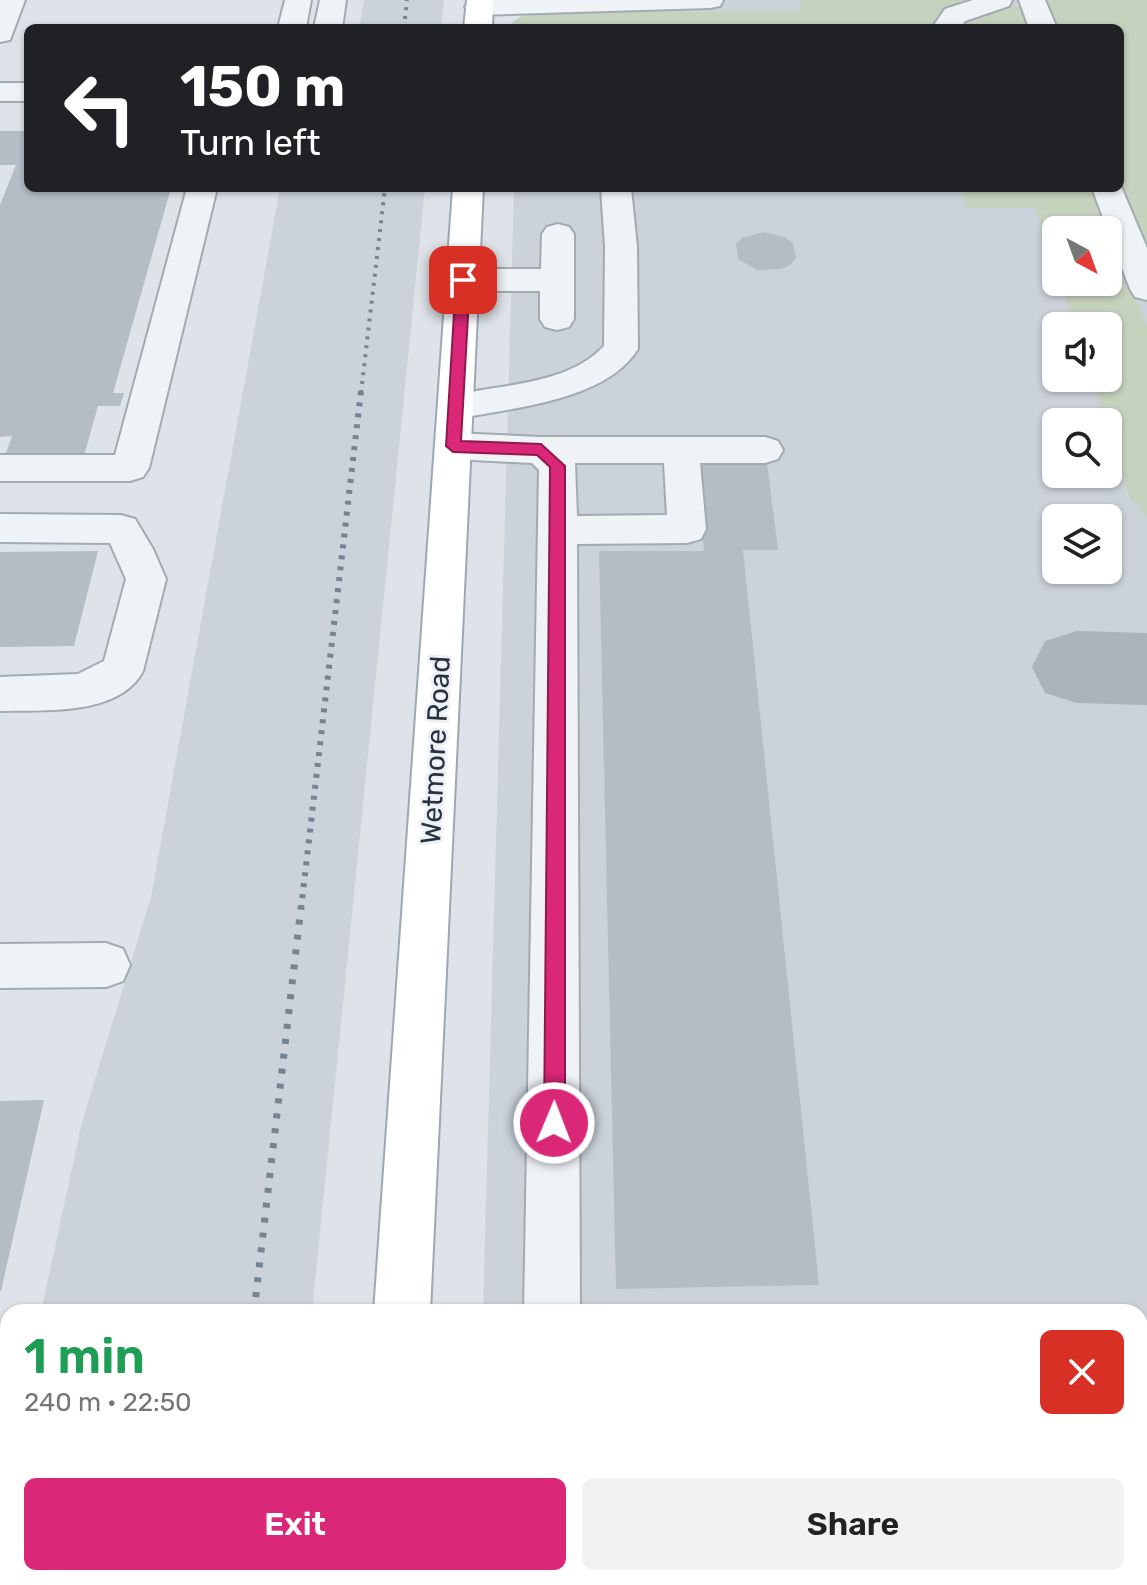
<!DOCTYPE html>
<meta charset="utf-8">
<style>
body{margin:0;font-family:Rubik,sans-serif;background:#f2f2f2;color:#222;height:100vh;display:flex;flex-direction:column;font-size:30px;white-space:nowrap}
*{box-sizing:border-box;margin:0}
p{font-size:26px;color:#767676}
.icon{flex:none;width:44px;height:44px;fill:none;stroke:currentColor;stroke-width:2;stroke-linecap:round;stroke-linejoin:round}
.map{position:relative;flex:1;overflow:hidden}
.side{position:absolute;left:0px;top:1304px;width:1148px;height:282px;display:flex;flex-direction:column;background:#fff;border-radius:24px 24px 0 0;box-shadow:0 2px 6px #0004}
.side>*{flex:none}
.guide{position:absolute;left:24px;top:24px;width:1100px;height:168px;border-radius:12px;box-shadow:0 2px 6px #0004;background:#202124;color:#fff;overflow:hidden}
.needle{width:52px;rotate:139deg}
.fabs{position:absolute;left:1042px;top:216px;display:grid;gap:16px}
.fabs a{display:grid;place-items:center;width:80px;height:80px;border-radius:12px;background:#fff;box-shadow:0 2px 6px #0004;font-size:40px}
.pin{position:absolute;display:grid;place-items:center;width:68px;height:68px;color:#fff;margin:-34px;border-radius:16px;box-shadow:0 4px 12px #0006}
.me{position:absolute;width:88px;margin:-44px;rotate:1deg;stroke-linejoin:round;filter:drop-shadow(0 0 6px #0008)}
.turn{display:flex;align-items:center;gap:28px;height:168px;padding:0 24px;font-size:36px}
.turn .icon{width:104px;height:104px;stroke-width:2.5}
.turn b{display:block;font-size:56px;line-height:68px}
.round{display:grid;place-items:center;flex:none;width:84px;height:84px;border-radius:12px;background:#f2f2f2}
.summary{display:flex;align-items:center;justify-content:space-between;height:136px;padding:0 24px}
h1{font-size:48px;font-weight:600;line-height:60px;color:#1e9e55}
.button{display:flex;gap:16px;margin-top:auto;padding:16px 24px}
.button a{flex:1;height:92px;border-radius:12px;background:#db2777;color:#fff;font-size:32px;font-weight:600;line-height:92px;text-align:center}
.button a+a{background:#f2f2f2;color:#222}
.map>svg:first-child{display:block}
</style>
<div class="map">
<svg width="1147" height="1585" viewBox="0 0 1147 1585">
<rect width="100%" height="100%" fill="#dde3e8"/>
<g fill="#cbd2da" fill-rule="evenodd">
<polygon points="364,0 444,0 441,28 359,28"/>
<path d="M538,0H1147V1585H476V1578H1140V1312H483L514,188H1120V28H536ZM1056,230H1108V282H1056ZM1056,326H1108V378H1056ZM1056,422H1108V474H1056ZM1056,518H1108V570H1056Z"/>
<polygon points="280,188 425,188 312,1312 41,1312 82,1122 151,897"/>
<polygon points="8,1461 8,1578 286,1578 285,1585 0,1585 0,1498"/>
</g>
<g fill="#c5d2be">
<polygon points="800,0 984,0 937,28 511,28 512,22 527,13 801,11"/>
<polygon points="1042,0 1147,0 1147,254 1120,188 1120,28 1054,28"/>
<polygon points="1006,4 1022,7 1030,28 952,28 953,24"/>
<polygon points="961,188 1093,188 1147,327 1147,519 1137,501 1131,500 1091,378 1108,378 1108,326 1074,326 1060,282 1108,282 1108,230 1056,230 1056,271 1035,208 966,208"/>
</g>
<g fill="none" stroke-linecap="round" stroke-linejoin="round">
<polygon fill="#aab4bd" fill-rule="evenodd" points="1077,631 1147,633 1147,705 1077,703 1045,693 1032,667 1045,641"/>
</g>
<g fill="#b4bcc5">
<polygon points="0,131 28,131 28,188 171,188 113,393 124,393 120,406 98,406 84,456 5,456 12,436 0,437 0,205 16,165 0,165"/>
<polygon points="763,232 785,237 793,243 796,258 790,265 781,269 757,270 738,259 736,244 742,238"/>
<polygon points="767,463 778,550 743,550 819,1285 616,1289 599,551 704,551 697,464"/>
<polygon points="98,551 74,646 0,647 0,552"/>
<polygon points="44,1100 1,1291 0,1291 0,1101"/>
<polygon points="654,1578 1128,1578 1129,1585 654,1585"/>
</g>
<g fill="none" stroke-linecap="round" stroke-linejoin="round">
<g stroke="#a2aab2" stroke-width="4">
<g id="minor">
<polygon points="0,0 25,0 10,40 0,42"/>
<polygon points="285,0 311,0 306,28 278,28"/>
<polygon points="320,0 346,0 342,28 314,28"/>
<polygon points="474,0 723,0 720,6 710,8 479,15 469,13 465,7"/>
<polygon points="973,0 1012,0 1009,6 965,21 960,28 932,28 945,9"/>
<polygon points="1019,0 1045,0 1057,28 1029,28"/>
<rect x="0" y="83" width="28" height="18"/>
<polygon points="1120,184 1147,248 1147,300 1135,297 1130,289 1092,188 1120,188"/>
<polygon points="187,188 217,188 149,468 143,477 130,481 0,481 0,455 115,455"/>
<path d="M601,188H631L637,247L638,349C606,401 511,408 456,419L443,416L438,407L443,398C494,384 566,387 604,346L605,247Z"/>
<polygon points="558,224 569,227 574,234 574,319 569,327 557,330 545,327 540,319 540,291 463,291 451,287 447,280 451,273 463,269 541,269 542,234 547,227"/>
<path d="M453,433L541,437H765L778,441L783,450L778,459L765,463H700L706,529L701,539L687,543L577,544L580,1312H524L539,470L532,463L453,459L440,455L435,446L440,437ZM575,463H664L667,515L577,516Z"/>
<path d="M0,514L121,515L135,519L153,549L166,579L143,671C120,716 43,710 0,711V677L78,674L104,661L126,579L110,543L0,542Z"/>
<polygon points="106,943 123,949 130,965 123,981 106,987 0,988 0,944"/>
<polygon points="0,1362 8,1363 8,1417 0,1418"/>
<rect x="1140" y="1424" width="7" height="58"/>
</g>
</g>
<g stroke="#9ca8b4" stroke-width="4">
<g id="major">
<polygon points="467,0 493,0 492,28 464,28"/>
<polygon points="453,188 483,188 430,1312 374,1312"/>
<polygon points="356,1578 416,1578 416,1585 354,1585"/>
</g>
</g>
<use href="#minor" fill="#f0f3f6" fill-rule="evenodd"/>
<use href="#major" fill="#fff" fill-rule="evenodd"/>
<g stroke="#768492" stroke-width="4" stroke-dasharray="3 6" stroke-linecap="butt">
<polyline points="404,28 407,0"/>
<polyline points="361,393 385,188"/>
</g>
<polyline stroke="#768492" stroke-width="6" stroke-dasharray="4 7" stroke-linecap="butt" points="301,909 361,391"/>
<g stroke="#768492" stroke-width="7" stroke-dasharray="5 10" stroke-linecap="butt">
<polyline points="254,1312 301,907"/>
<polyline points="222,1585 223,1578"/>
</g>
</g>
<polygon fill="#db2777" stroke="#8e194d" stroke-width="2" points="463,276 470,280 461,441 541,444 565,466 565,1123 562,1131 554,1134 547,1131 544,1123 550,467 537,455 453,452 446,446 456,280"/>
<g text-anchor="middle" stroke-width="6" stroke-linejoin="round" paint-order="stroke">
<g font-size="28" fill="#26323f" stroke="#edf1f6">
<text transform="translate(435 750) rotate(-87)" y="10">Wetmore Road</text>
</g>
</g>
</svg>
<div class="fabs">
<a><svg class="needle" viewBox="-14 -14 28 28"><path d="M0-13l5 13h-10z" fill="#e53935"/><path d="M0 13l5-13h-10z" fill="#767676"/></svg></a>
<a><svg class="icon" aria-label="sound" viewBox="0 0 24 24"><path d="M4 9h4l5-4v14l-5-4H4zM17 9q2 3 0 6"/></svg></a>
<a><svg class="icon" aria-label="search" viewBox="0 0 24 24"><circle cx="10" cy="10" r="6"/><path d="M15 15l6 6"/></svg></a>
<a><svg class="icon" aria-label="layers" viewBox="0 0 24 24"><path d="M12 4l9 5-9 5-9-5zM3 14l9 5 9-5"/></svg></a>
</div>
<div class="pin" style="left:463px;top:280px;background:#d93025"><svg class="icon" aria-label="arrive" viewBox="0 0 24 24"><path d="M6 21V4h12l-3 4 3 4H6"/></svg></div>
<svg class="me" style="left:554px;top:1123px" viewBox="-20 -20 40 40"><circle r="17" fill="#db2777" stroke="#fff" stroke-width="3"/><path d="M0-11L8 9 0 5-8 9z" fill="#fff"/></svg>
<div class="guide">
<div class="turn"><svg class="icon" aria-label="left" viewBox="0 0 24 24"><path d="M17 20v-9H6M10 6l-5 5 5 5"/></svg><div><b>150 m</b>Turn left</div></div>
</div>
<section class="side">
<div class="summary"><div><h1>1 min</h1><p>240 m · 22:50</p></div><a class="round" style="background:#d93025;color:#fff"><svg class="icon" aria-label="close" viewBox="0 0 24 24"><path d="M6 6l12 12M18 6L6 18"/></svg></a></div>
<div class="button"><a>Exit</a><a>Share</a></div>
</section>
</div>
